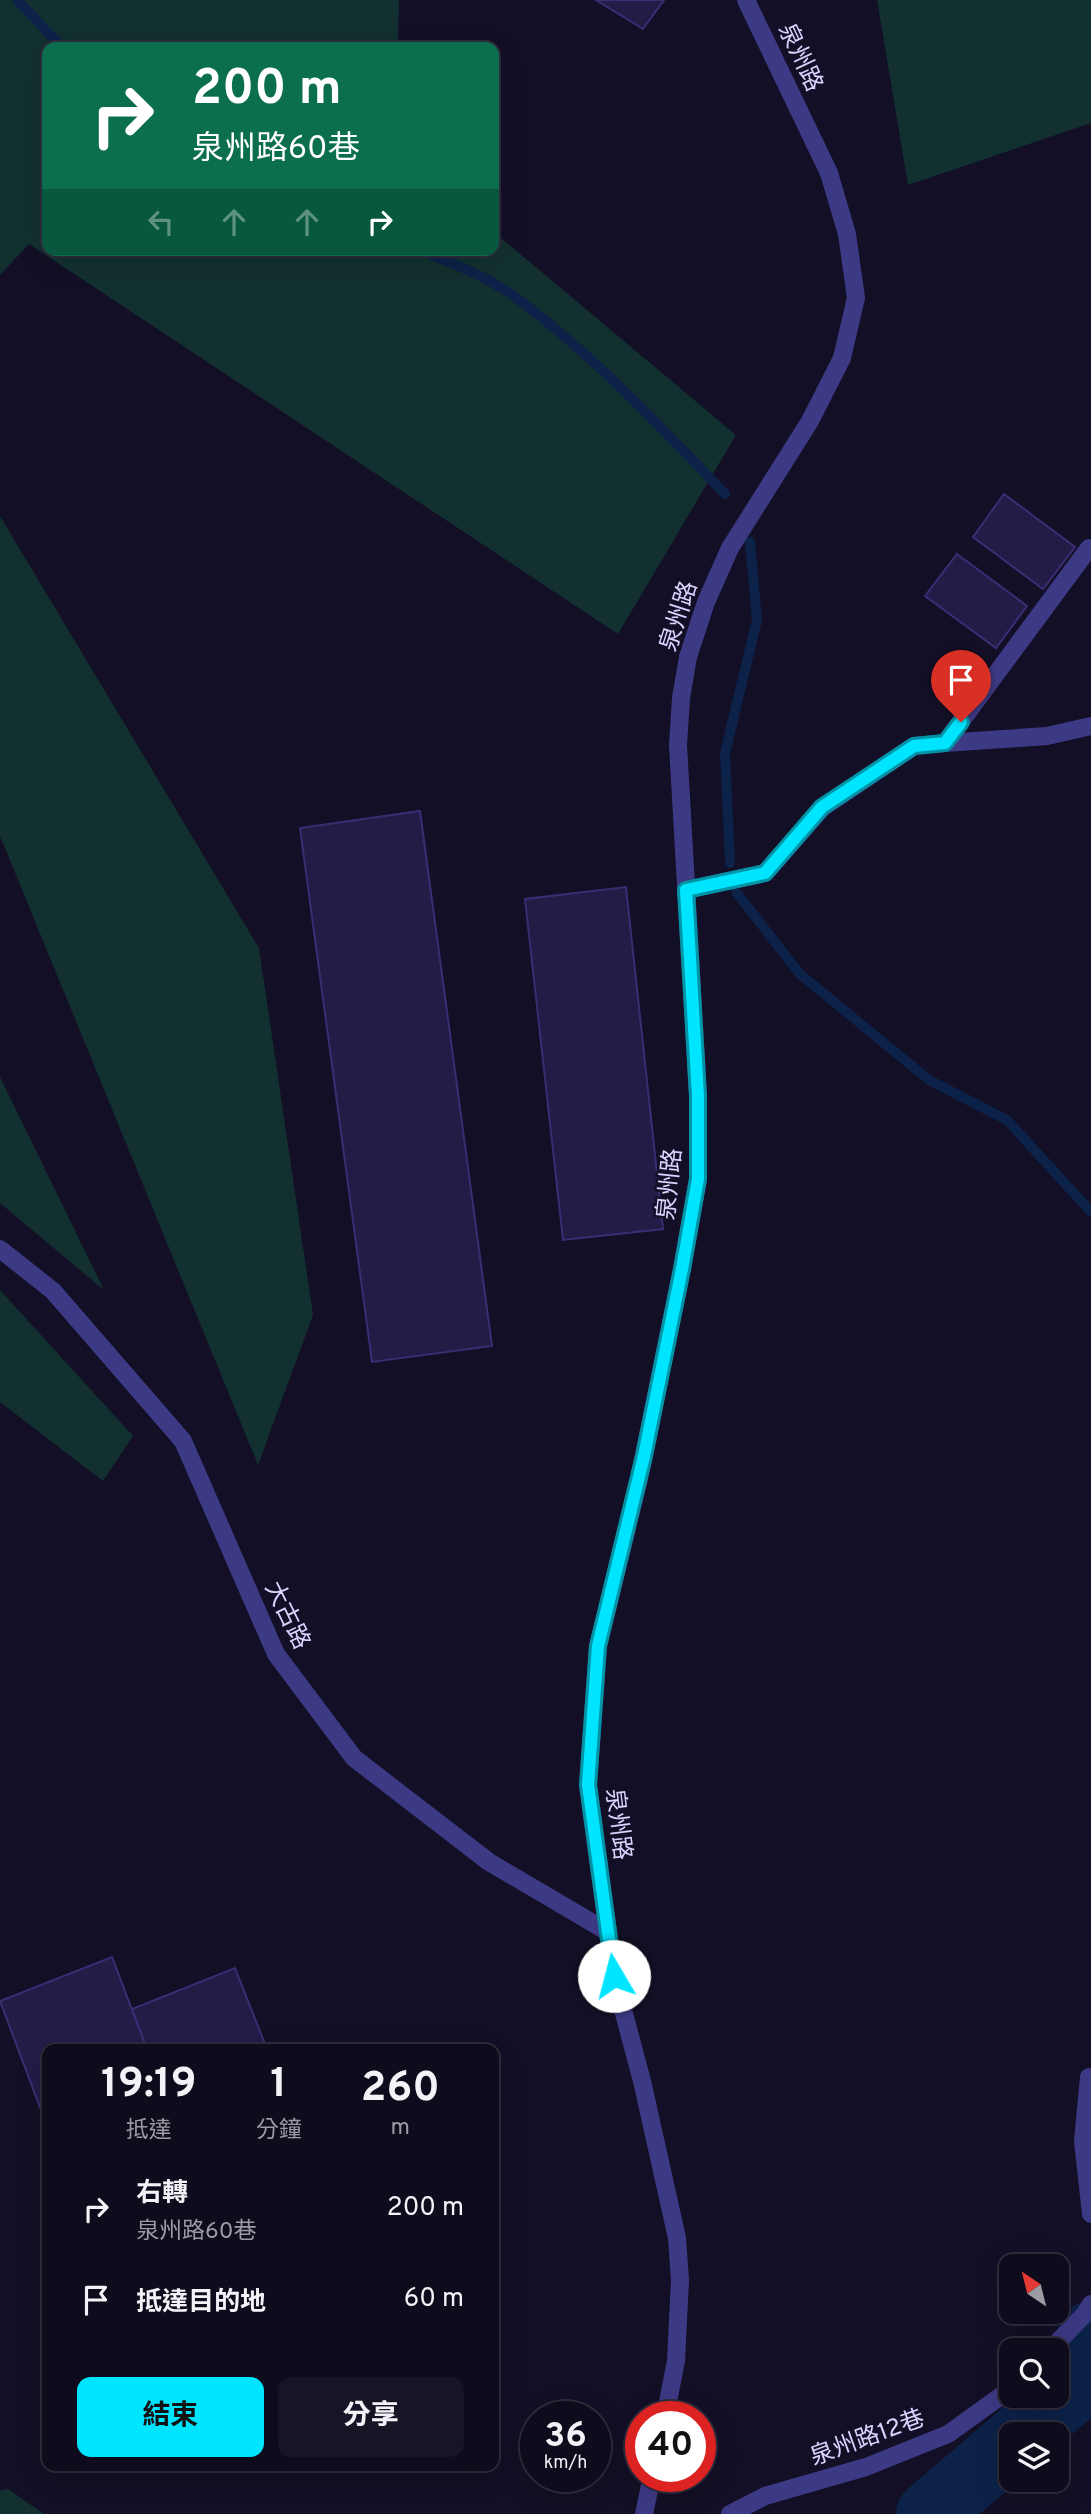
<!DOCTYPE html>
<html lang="zh-TW">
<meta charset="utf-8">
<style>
body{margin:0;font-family:Overpass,"Noto Sans TC",sans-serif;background:#171425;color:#f1f3f6;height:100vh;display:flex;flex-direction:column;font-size:26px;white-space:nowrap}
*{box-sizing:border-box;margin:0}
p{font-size:23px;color:#9b9ba3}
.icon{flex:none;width:38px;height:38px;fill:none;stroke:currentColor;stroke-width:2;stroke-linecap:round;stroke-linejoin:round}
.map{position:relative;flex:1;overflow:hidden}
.details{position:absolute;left:42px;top:2044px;width:457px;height:427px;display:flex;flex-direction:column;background:#0e0b1c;border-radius:14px;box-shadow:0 7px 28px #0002,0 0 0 2px #2e2b3b}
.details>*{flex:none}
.hud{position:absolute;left:42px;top:42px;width:457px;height:214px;border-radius:14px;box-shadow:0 7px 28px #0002,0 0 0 2px #2e2b3b;background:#0b6e4f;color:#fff;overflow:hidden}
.needle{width:46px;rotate:325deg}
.tools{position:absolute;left:999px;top:2254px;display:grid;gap:14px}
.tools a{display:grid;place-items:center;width:70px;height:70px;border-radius:14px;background:#0e0b1c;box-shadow:0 7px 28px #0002,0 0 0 2px #2e2b3b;font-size:35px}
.speed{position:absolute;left:520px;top:2401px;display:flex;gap:14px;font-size:35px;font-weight:700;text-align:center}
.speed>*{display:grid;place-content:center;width:91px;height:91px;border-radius:50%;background:#0e0b1c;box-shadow:0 7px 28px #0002,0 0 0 2px #2e2b3b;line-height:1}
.speed small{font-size:18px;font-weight:400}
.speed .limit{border:10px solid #d22;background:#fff;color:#111}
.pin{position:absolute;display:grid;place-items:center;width:60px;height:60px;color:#fff;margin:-72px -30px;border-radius:50% 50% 50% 0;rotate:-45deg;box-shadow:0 0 7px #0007}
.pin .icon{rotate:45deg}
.me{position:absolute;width:77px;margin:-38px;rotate:352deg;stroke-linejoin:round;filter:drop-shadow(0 0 5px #0008)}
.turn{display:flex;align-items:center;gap:24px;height:147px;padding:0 35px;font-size:32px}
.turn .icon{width:91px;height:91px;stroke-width:2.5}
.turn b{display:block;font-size:49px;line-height:60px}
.lanes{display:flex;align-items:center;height:66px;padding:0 35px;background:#0003;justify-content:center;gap:35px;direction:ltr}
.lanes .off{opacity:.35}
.eta{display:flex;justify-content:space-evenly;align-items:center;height:119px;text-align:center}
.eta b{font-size:42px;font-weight:700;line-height:49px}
.action{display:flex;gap:14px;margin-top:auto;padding:14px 35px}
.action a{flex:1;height:80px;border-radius:14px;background:#00e5ff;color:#111;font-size:28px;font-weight:700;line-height:80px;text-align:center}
.action a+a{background:#171425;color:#f1f3f6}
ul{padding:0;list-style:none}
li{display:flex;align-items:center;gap:21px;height:91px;padding:0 35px}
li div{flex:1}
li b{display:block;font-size:26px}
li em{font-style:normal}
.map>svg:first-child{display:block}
</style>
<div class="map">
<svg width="1091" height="2514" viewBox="0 0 1091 2514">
<rect width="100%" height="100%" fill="#130f26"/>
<g fill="#12302f">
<polygon points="0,0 399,0 398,47 47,47 47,250 494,250 494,232 736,435 618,634 29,244 0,275"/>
<polygon points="877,0 1091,0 1091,123 908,185"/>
<polygon points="0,516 259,948 313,1315 258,1465 0,836"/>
<polygon points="0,1077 104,1290 0,1203"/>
<polygon points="0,1290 133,1436 103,1481 0,1402"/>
<polygon points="8,2489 44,2514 0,2514 0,2490"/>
</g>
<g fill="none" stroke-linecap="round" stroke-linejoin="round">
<g stroke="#0c2248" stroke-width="10">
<polyline points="17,0 62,47"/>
<path d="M418,250C453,263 489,277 519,300C594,356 660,426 725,494"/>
<polyline points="730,863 725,753 757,620 750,542"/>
<polyline points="736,892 800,974 929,1080 1007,1120 1091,1212"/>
</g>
<g stroke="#0c2248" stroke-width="66">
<polyline points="1022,2434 1066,2396 1091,2334"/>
<polyline points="929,2514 1012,2443"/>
</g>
</g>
<g fill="#241b47" stroke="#3b2d73" stroke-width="2">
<polygon points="596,0 664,0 643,29"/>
<polygon points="1004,494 1075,547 1043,589 973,537"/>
<polygon points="957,554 1027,606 996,648 925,596"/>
<polygon points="420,811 492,1346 372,1362 300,828"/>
<polygon points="626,887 663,1229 563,1240 525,899"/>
<polygon points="112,1957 147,2049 47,2049 47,2126 0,2001"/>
<polygon points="235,1968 267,2049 147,2049 132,2009"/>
</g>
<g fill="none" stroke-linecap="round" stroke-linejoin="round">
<g stroke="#3d3a85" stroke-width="18">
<polyline points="945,743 1047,736 1091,726"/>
<polyline points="686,890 765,873 822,808 914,746 945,743 1089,548"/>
<polyline points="1089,2077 1083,2141 1091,2214"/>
<polyline points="1050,2350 1084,2315 1091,2304"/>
<polyline points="730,2514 765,2496 866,2467 948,2434 1012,2388"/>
</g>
<polyline stroke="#3d3a85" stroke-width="18" points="0,1249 53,1291 183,1441 276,1654 354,1758 489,1862 608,1932"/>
<g stroke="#3d3a85" stroke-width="18">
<polyline points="665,2417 676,2361 680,2280 677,2238 642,2081 614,1976 588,1785 598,1646 639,1479 682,1269 698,1179 698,1096 678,745 681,698 688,657 706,602 730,548 810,421 842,358 856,298 847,234 829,173 746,0"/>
<polyline points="644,2514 652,2476"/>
</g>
</g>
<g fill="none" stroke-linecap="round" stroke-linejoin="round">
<g stroke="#0095a6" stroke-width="18">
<polyline id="route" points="614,1976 588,1785 598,1646 644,1456 682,1269 698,1179 698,1096 686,890 765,873 822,807 914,746 945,743 961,722"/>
</g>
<use href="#route" stroke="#00e5ff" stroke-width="12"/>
</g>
<g text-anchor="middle" stroke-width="5" stroke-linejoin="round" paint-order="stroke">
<g font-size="24" fill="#d9d4ff" stroke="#130f26">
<text transform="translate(801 57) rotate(65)" y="8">泉州路</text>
<text transform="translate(678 616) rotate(-72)" y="8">泉州路</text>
<text transform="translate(669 1184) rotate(-84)" y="8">泉州路</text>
<text transform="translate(288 1615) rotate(64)" y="8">大古路</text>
<text transform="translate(619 1824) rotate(83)" y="8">泉州路</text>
<text transform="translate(867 2437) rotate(-20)" y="8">泉州路12巷</text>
</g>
</g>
</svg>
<div class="tools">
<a><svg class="needle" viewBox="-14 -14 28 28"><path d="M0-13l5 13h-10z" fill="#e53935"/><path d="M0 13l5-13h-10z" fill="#9b9ba3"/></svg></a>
<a><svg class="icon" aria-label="search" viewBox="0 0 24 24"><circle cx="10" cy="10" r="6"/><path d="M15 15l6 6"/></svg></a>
<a><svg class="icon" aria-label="layers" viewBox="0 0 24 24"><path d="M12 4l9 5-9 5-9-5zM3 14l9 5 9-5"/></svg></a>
</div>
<div class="speed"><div>36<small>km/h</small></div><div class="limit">40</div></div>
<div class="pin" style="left:961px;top:722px;background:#d93025"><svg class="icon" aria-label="arrive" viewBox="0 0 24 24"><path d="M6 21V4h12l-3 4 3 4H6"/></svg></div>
<svg class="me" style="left:614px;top:1976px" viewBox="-20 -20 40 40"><circle r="19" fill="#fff"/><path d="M0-13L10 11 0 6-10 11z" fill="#00e5ff"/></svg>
<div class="hud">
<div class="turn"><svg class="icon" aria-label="right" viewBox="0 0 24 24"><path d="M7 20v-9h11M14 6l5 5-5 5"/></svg><div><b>200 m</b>泉州路60巷</div></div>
<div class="lanes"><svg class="icon off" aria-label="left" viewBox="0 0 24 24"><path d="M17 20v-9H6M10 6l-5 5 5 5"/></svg><svg class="icon off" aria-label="ahead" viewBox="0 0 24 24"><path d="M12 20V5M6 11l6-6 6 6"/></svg><svg class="icon off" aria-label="ahead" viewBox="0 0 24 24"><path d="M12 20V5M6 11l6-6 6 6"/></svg><svg class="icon" aria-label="right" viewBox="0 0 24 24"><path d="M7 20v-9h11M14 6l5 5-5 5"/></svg></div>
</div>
<section class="details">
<div class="eta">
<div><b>19:19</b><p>抵達</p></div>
<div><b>1</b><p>分鐘</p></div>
<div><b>260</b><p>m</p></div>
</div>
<ul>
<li><svg class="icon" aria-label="right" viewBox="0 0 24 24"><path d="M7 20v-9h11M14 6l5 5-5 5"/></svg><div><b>右轉</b><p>泉州路60巷</p></div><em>200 m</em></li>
<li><svg class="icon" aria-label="arrive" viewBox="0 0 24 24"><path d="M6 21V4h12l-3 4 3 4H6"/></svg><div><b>抵達目的地</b></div><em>60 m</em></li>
</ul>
<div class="action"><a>結束</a><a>分享</a></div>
</section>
</div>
